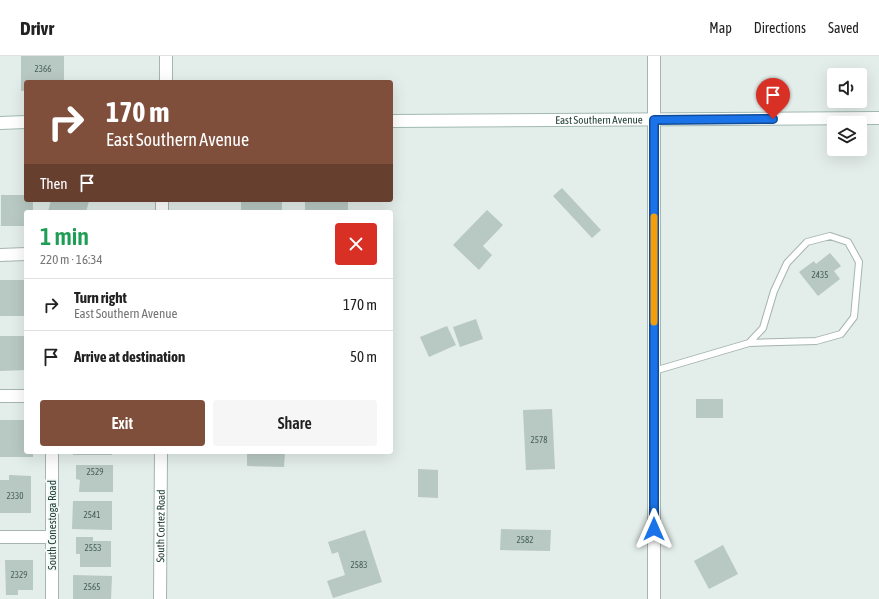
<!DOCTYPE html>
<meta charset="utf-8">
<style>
body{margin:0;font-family:"Asap Condensed",sans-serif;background:#f6f6f6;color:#222;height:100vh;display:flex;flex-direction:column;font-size:15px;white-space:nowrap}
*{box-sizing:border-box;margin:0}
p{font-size:13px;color:#767676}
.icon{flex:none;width:22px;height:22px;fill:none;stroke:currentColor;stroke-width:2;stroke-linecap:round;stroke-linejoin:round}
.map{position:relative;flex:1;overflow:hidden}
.details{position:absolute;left:24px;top:154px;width:369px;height:244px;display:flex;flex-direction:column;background:#fff;border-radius:4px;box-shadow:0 4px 16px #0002}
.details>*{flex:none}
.guide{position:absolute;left:24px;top:24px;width:369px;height:122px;border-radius:4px;box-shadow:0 4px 16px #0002;background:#804f3b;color:#fff;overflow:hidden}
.fabs{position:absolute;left:827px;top:12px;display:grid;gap:8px}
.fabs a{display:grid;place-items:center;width:40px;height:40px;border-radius:4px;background:#fff;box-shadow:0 4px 16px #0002;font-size:20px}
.pin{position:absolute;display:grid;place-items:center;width:34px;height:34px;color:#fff;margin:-41px -17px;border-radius:50% 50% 50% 0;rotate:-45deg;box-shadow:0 0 4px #0007}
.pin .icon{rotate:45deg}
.me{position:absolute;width:44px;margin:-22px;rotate:0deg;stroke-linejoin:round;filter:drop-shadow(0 0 3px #0008)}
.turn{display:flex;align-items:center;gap:14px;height:84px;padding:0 16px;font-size:18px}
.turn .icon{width:52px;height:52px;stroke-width:2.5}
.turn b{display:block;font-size:28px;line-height:34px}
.then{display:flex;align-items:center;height:38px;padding:0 16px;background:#0003;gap:8px;font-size:15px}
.round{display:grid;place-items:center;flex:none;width:42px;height:42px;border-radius:4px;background:#f6f6f6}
.headline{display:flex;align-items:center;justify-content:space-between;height:68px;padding:0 16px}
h1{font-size:24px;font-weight:600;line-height:30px;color:#1e9e55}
.primary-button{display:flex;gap:8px;margin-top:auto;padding:8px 16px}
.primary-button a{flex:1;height:46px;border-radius:4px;background:#804f3b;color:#fff;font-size:16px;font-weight:600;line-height:46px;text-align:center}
.primary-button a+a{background:#f6f6f6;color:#222}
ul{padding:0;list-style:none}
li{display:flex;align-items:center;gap:12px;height:52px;padding:0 16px;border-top:1px solid #e0e0e0}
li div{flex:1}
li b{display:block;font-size:15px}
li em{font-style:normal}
header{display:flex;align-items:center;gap:24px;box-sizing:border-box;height:56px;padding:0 20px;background:#fff;border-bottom:1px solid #e0e0e0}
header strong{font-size:19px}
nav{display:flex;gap:22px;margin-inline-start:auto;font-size:14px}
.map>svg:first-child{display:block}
</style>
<header>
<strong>Drivr</strong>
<nav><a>Map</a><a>Directions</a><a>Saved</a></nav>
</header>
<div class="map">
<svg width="879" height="543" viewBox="0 0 879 543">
<rect width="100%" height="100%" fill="#e3ede9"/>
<g fill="#b8c8c2">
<polygon points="21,0 64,0 64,26 26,26 26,35 21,35"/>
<polygon points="562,132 601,174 592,182 553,140"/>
<polygon points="1,139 26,139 26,144 33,144 33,156 26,156 26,170 1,170"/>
<polygon points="51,144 86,144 89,145 86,156 48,156"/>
<rect x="241" y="144" width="41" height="12"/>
<polygon points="305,144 324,144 324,146 329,146 329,144 340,144 340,146 348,146 348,156 305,156"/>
<polygon points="487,154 503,169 483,190 492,199 479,214 453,189"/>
<polygon points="830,197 841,210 834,215 840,223 818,240 799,216 814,205 816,208"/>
<rect x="0" y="224" width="26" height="36"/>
<polygon points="476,263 483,283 460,291 453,271"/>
<polygon points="447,270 456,289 429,301 420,281"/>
<polygon points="0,280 26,280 26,314 0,315"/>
<rect x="696" y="343" width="27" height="19"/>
<polygon points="552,353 555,413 526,414 523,354"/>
<polygon points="0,364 26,364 26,396 33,396 33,401 0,401"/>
<rect x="73" y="396" width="39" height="3"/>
<polygon points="247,396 285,396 284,411 247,410"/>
<polygon points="76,409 113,409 113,436 79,436 80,424 76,423"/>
<polygon points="418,413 438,414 438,442 418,441"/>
<polygon points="9,419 31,420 31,457 0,457 0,424 9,424"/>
<polygon points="73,445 112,445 112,474 72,473"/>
<polygon points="501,473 551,474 550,495 500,494"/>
<polygon points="365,474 382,526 333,542 327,525 345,519 338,496 332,498 328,486"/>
<polygon points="76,481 93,481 93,485 111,485 111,511 80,511 80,498 76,498"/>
<polygon points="723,489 738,518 709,533 694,505"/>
<polygon points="5,504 33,504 33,534 18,534 18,539 6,539"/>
<polygon points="73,519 112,520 111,543 73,543"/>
</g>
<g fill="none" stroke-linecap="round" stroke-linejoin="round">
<g stroke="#a5b5b0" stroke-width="8">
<polyline id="lane" points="654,315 749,287 763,272 774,235 787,207 807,186 830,180 848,186 859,206 854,261 841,278 816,285 749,287"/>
</g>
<g stroke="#a5b5b0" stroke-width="14">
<g id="street">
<polyline points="166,0 166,26"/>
<polyline points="654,0 654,543"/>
<polyline points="162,156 162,144"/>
<polyline points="0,199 26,198"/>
<polyline points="0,340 26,340"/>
<polyline points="0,481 51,481"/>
<polyline points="52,543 52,396"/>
<path id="s1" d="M160,543L161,396"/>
</g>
</g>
<g stroke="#a1b9b1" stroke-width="14">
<g id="secondary">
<path id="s2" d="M391,65L879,62"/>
<polyline points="0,67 26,66"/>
</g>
</g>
<use href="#lane" stroke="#fff" stroke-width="6"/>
<use href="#street" stroke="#fff" stroke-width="12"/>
<use href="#secondary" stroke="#fff" stroke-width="12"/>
</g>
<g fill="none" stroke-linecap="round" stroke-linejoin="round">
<g stroke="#114b97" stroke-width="10">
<polyline id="route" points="654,473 654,64 773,63"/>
</g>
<use href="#route" stroke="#1a73e8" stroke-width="7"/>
<polyline stroke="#f59e0b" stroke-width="7" points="654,161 654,266"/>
</g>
<g text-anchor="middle" stroke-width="4" stroke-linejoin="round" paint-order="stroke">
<g font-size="9" fill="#48615a">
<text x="43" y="16">2366</text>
<text x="820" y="222">2435</text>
<text x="539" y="387">2578</text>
<text x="95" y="419">2529</text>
<text x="15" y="443">2330</text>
<text x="92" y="462">2541</text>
<text x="525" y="487">2582</text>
<text x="93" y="495">2553</text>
<text x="359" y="512">2583</text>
<text x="19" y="522">2329</text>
<text x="92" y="534">2565</text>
</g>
<g font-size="11" fill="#223f38" stroke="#f3f9f7">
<text dy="4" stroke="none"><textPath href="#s2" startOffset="208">East Southern Avenue</textPath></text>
<text transform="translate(52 469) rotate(-90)" y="4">South Conestoga Road</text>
<text dy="4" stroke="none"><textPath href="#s1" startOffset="73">South Cortez Road</textPath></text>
</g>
</g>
</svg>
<div class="fabs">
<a><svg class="icon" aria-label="sound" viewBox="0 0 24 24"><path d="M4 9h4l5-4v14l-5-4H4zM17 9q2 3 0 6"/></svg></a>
<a><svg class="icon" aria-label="layers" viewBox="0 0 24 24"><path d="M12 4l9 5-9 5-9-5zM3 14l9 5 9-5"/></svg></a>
</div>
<div class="pin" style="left:773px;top:63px;background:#d93025"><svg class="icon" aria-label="arrive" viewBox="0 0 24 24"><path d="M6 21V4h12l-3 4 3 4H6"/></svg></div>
<svg class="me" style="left:654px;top:473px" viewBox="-20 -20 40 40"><path d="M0-17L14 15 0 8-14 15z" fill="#1a73e8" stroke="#fff" stroke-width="4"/></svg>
<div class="guide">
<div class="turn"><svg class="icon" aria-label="right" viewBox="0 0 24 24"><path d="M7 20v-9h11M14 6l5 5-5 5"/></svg><div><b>170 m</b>East Southern Avenue</div></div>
<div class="then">Then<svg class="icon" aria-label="arrive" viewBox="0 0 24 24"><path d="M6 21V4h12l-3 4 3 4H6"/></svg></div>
</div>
<section class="details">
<div class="headline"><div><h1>1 min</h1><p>220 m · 16:34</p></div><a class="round" style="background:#d93025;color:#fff"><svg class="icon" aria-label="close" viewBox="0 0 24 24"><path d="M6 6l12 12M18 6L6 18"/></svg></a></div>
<ul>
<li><svg class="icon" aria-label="right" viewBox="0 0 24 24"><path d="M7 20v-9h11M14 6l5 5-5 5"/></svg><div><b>Turn right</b><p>East Southern Avenue</p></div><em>170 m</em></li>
<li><svg class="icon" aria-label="arrive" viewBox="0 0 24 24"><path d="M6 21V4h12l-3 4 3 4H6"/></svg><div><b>Arrive at destination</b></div><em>50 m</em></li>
</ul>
<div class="primary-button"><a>Exit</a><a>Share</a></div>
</section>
</div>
